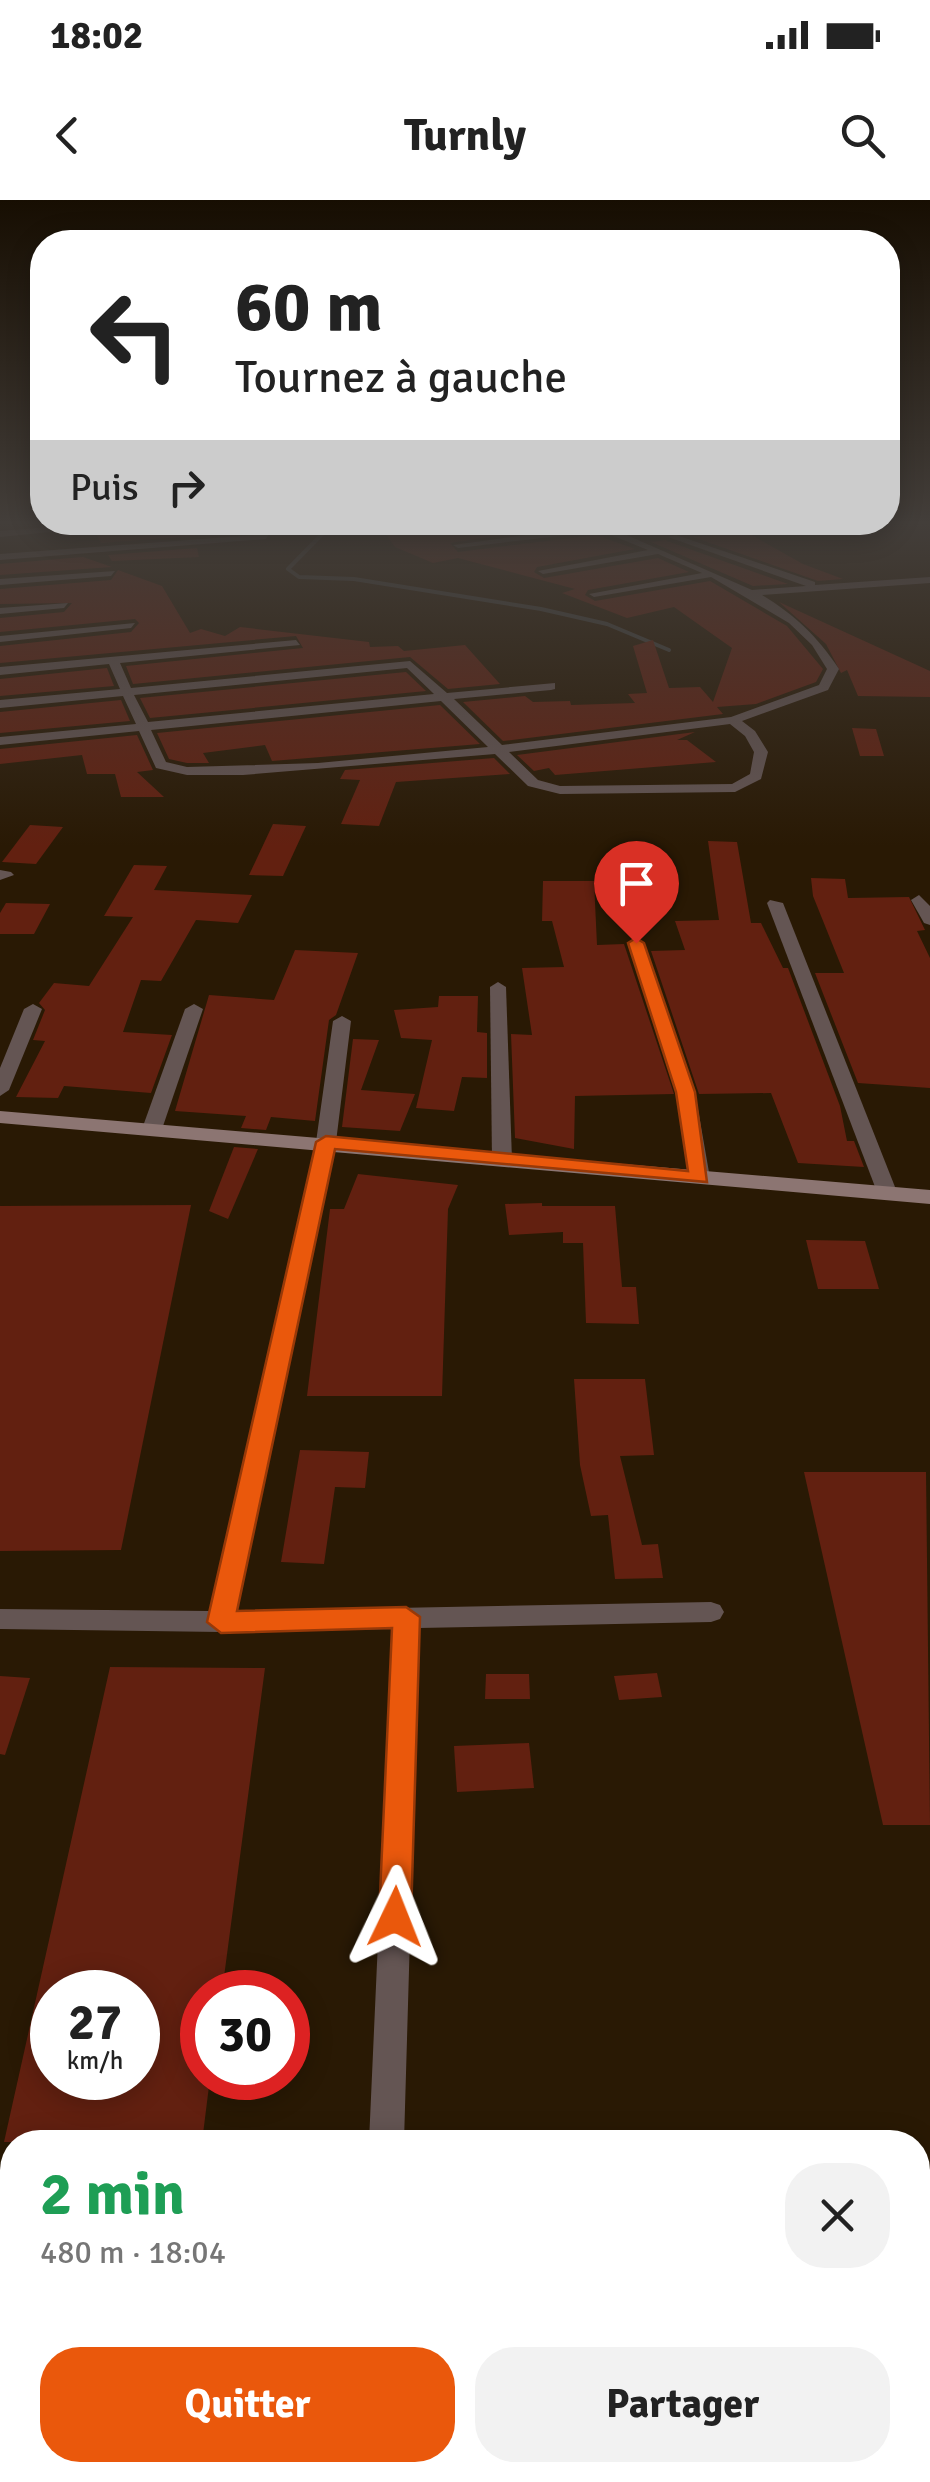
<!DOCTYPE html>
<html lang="fr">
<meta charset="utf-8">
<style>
body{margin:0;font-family:Signika,sans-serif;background:#f2f2f2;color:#222;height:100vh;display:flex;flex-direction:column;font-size:38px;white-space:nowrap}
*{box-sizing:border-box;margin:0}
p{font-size:32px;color:#767676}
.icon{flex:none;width:55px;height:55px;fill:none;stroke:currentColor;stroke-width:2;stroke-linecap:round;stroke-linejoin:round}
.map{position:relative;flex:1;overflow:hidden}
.details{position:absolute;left:0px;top:1930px;width:930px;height:352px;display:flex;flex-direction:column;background:#fff;border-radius:40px 40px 0 0;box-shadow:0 5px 25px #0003}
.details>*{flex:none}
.guide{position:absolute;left:30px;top:30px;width:870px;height:305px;border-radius:40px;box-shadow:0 5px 25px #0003;background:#fff;color:#222;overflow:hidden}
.speed{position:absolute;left:30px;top:1770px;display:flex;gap:20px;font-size:50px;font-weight:700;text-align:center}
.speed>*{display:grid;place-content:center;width:130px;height:130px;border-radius:50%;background:#fff;box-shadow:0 5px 25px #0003;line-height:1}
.speed small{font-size:25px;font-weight:400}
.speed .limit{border:15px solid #d22;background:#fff;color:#111}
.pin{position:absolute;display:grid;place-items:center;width:85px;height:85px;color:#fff;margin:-102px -42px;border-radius:50% 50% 50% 0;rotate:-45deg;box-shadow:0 0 10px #0007}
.pin .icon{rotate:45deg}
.me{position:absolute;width:110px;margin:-55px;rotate:2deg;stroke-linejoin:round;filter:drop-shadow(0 0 8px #0008)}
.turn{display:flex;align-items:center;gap:35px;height:210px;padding:0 40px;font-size:45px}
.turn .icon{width:130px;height:130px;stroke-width:2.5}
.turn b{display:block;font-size:70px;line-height:85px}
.then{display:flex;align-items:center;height:95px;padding:0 40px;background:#0003;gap:20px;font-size:38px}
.round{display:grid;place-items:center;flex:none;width:105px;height:105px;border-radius:40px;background:#f2f2f2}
.overview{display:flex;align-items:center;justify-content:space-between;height:170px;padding:0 40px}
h1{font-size:60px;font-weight:700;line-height:75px;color:#1e9e55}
.button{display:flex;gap:20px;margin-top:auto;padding:20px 40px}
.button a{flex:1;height:115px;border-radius:40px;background:#ea580c;color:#fff;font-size:40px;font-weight:700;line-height:115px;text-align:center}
.button a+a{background:#f2f2f2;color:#222}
.status{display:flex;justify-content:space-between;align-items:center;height:70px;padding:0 50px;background:#fff;direction:ltr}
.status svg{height:28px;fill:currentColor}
header{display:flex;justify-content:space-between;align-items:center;height:130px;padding:0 40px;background:#fff;font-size:45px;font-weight:700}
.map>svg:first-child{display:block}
</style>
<div class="status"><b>18:02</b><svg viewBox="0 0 49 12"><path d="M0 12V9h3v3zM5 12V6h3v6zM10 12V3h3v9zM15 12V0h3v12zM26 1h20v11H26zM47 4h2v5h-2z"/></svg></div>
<header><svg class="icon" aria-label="back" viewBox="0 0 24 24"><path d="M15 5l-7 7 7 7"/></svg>Turnly<svg class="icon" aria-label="search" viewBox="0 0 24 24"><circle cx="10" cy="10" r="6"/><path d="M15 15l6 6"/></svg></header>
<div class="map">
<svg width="930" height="2282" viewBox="0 0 930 2282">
<rect width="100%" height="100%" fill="#291904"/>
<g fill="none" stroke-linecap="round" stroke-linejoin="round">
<polyline stroke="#444543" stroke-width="4" points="330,326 288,369 299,377 354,379 541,409 607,424 669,450"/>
</g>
<g fill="#622010" fill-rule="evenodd">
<polygon points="181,326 193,326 195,336 101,343 96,334"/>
<polygon points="380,326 562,326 450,343 458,352 596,335 635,349 537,367 534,372 544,378 658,358 689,372 588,390 585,395 595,401 710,381 787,426 823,469 816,482 756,504 717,507 723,514 503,541 463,502 525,496 533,502 570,501 571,505 635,503 628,494 647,493 633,446 653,440 669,488 700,487 713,502 732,448 674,407 627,418 562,393 575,389 458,358 433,363 395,347"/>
<polygon points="746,332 803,364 843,379 818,381 693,337"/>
<polygon points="666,340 667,341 788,384 753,386 651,342"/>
<polygon points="197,348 199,357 112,361 108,355"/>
<polygon points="83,357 112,367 0,375 0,364"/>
<polygon points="118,370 162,386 190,433 201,429 225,436 240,427 369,442 370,447 398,446 404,451 465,445 500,484 448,489 410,457 133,484 126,466 303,448 296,436 0,463 0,446 131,432 139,423 135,419 0,432 0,418 64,412 72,403 0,404 0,389 111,380"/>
<polygon points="779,402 930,471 930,497 858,496 847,470 841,473 826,444"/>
<polygon points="107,468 114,486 0,496 0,479"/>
<polygon points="406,472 426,491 150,518 140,498"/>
<polygon points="121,500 130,521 0,533 0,512"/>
<polygon points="440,505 480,544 272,561 265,545 203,553 209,563 187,563 169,559 157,533"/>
<polygon points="852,528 876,529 884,556 860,556"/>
<polygon points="695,532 677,540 687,540 716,562 555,575 549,568 534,571 517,555"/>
<polygon points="137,535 153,570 137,572 164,597 121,597 115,574 87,574 82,555 0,564 0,549"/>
<polygon points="494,558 510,574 396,582 379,626 341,624 360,580 340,579 345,570"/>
<polygon points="273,624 306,626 283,676 249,675"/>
<polygon points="30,625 63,627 36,664 2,662"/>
<polygon points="708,641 737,642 751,723 761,723 783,768 788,768 840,906 847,941 854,941 864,967 798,963 771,893 699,894 651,751 685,750 675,721 719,720"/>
<polygon points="134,665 167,666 154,690 252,695 238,723 196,720 161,781 141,780 123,832 172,835 151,893 64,886 58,898 16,897 45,841 33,840 45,810 39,803 54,783 89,786 133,717 104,716"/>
<polygon points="811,678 845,679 848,698 909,697 925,730 917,731 930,758 930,888 858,883 815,773 844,773 813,696"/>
<polygon points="543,681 594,681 597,745 624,744 674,894 575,896 574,949 515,938 511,834 532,835 522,768 564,767 552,721 542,721"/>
<polygon points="6,703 50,704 34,734 0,734 0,713"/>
<polygon points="295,750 358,753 336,815 329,820 315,921 271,917 266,930 241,928 246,916 175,911 209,795 274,800"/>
<polygon points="439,796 478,796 477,832 487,833 487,878 462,877 454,911 416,908 432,840 401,838 394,810 438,807"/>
<polygon points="353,839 379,840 361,890 415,894 400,931 342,927"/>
<polygon points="234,947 258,949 228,1019 209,1011"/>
<polygon points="358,974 458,985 448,1009 442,1196 307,1196 330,1009 344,1009"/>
<polygon points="542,1003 542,1006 615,1006 622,1087 636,1087 639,1124 586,1123 583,1043 563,1043 563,1032 509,1035 505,1004"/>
<polygon points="191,1005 121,1350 0,1351 0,1006"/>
<polygon points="806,1040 865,1041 879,1089 818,1089"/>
<polygon points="574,1179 645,1179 654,1255 620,1256 642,1345 658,1344 663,1378 615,1379 608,1315 591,1316 580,1265"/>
<polygon points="300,1250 369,1252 365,1288 335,1287 324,1364 281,1362"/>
<polygon points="804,1272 926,1272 930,1625 883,1625"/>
<path d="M110,1467L265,1468L222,1792H202V1878H210L202,1942H4ZM52,1792H138V1878H52Z"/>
<polygon points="657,1473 662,1497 619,1500 614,1476"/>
<polygon points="486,1474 529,1474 530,1499 485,1499"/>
<polygon points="0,1476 30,1478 5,1555 0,1554"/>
<polygon points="529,1543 534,1588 457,1592 454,1546"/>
</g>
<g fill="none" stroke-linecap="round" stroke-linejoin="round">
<g fill="#645553" fill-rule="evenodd">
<polygon points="64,326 111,326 0,337 0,331"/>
<path d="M592,326H606L752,390L806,386L668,337L676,335L815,382V385L930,377V383L762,395C795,415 818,437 839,469L828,490L742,521L755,531L768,552L761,579L735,592L560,594L528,586L495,554L243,575H187L156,568L139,531L0,545V537L136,524L123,496L0,508V500L120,489L109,464L0,475V467L296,440L300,445L120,463L131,488L410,461L447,493L555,483V489L551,490L454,499L502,545L731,517L819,485L827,469L812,445L789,423L711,377L594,397L589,394L702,373L658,354L543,374L538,371L648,350L601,331L458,348L453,345ZM407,468L434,494L148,522L134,495ZM441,501L488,547L318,563L187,567L166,562L151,530ZM730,524L745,536L754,552L750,574L732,584L560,586L538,580L509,552Z"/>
<polygon points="269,334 266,339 0,360 0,354"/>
<polygon points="115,371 111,376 0,385 0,379"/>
<polygon points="68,403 64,408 0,414 0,408"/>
<polygon points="135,423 131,428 0,442 0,436"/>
<polygon points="0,670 11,672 14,675 0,680"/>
<polygon points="919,695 930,706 930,725 924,723 911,700"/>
<polygon points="770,700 783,703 897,992 894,996 887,998 877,992 767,703"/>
<polygon points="636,738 644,743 695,892 710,978 707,982 693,982 690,978 677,892 628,743"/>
<polygon points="498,782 506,787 512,960 502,966 492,960 490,787"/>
<polygon points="33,804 42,809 9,890 0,896 0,868 24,809"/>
<polygon points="194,804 203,809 162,929 159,933 145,933 142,929 185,809"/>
<polygon points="342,816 351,821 336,942 237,1411 711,1402 720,1405 724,1412 720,1419 711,1422 419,1428 404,1942 369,1942 392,1429 221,1432 0,1429 0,1409 210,1411 316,942 333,821"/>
<polygon points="0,2193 12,2198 12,2240 0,2235"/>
<polygon points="12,2255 12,2270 45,2270 44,2282 4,2282"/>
<polygon points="355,2270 395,2270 394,2282 354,2282"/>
</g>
<polygon fill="#8c7572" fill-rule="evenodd" points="0,911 930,990 930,1004 0,923"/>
</g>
<linearGradient id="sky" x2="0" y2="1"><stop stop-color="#170e02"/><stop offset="0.5" stop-color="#433e3a"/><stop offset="1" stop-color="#433e3a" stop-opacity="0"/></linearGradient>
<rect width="930" height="646" fill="url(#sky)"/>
<polygon fill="#ea580c" stroke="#983908" stroke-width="2.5" points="636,738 644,743 695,892 707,982 335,949 237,1411 406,1407 420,1417 411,1717 406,1728 395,1732 384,1728 379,1717 392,1428 221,1433 207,1422 316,942 326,936 688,971 676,892 628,743"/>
</svg>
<div class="speed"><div>27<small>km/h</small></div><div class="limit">30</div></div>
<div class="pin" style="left:636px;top:743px;background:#d93025"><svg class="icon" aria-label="arrive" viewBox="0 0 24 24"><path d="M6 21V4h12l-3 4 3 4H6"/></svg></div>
<svg class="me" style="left:395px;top:1717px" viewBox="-20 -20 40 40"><path d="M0-17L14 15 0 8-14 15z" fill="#ea580c" stroke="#fff" stroke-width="4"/></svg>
<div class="guide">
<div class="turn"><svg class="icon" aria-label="left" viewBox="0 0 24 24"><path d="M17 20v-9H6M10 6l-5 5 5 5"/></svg><div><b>60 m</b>Tournez à gauche</div></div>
<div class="then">Puis<svg class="icon" aria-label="right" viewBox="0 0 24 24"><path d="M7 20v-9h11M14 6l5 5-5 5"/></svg></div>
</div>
<section class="details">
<div class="overview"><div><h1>2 min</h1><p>480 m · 18:04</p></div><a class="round"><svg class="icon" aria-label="close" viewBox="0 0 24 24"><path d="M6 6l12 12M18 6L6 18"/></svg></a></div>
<div class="button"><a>Quitter</a><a>Partager</a></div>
</section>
</div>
